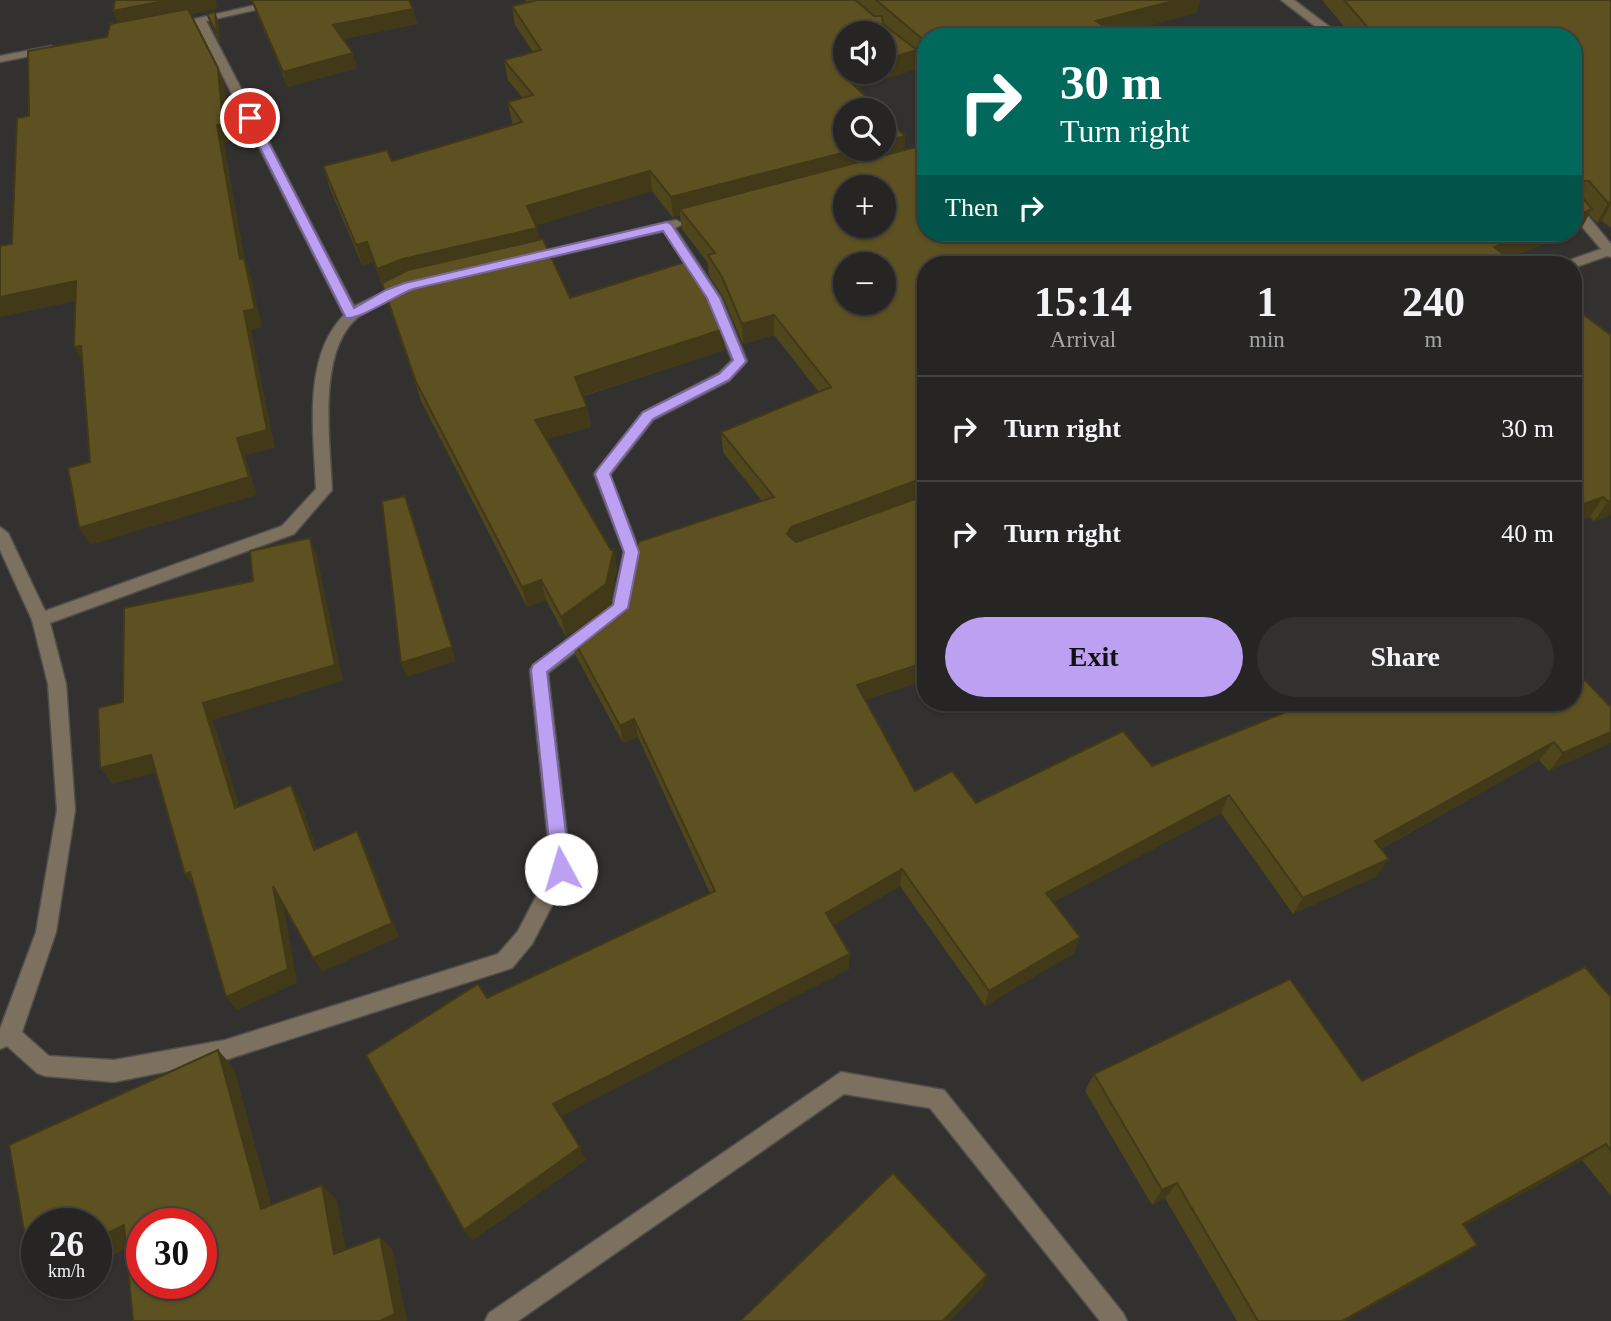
<!DOCTYPE html>
<meta charset="utf-8">
<style>
body{margin:0;font-family:Georgia,serif;background:#323130;color:#f1f3f6;height:100vh;display:flex;flex-direction:column;font-size:26px;white-space:nowrap}
*{box-sizing:border-box;margin:0}
p{font-size:23px;color:#a4a5a6}
.icon{flex:none;width:38px;height:38px;fill:none;stroke:currentColor;stroke-width:2;stroke-linecap:round;stroke-linejoin:round}
.map{position:relative;flex:1;overflow:hidden}
.details{position:absolute;left:917px;top:256px;width:665px;height:455px;display:flex;flex-direction:column;background:#262523;border-radius:28px;box-shadow:0 2px 5px #0004,0 0 0 2px #424241}
.details>*{flex:none}
.guide{position:absolute;left:917px;top:28px;width:665px;height:214px;border-radius:28px;box-shadow:0 2px 5px #0004,0 0 0 2px #424241;background:#00695c;color:#fff;overflow:hidden}
.fabs{position:absolute;left:833px;top:21px;display:grid;gap:14px}
.fabs a{display:grid;place-items:center;width:63px;height:63px;border-radius:50%;background:#262523;box-shadow:0 2px 5px #0004,0 0 0 2px #424241;font-size:35px}
.speed{position:absolute;left:21px;top:1208px;display:flex;gap:14px;font-size:35px;font-weight:700;text-align:center}
.speed>*{display:grid;place-content:center;width:91px;height:91px;border-radius:50%;background:#262523;box-shadow:0 2px 5px #0004,0 0 0 2px #424241;line-height:1}
.speed small{font-size:18px;font-weight:400}
.speed .limit{border:10px solid #d22;background:#fff;color:#111}
.pin{position:absolute;display:grid;place-items:center;width:60px;height:60px;color:#fff;margin:-30px;border:4px solid #fff;border-radius:50%;box-shadow:0 2px 7px #0007}
.me{position:absolute;width:77px;margin:-38px;rotate:354deg;stroke-linejoin:round;filter:drop-shadow(0 0 5px #0008)}
.turn{display:flex;align-items:center;gap:24px;height:147px;padding:0 28px;font-size:32px}
.turn .icon{width:91px;height:91px;stroke-width:2.5}
.turn b{display:block;font-size:49px;line-height:60px}
.then{display:flex;align-items:center;height:66px;padding:0 28px;background:#0003;gap:14px;font-size:26px}
.eta{display:flex;justify-content:space-evenly;align-items:center;height:119px;text-align:center}
.eta b{font-size:42px;font-weight:700;line-height:49px}
.cta{display:flex;gap:14px;margin-top:auto;padding:14px 28px}
.cta a{flex:1;height:80px;border-radius:42px;background:#bca0f2;color:#111;font-size:28px;font-weight:700;line-height:80px;text-align:center}
.cta a+a{background:#323130;color:#f1f3f6}
ul{padding:0;list-style:none}
li{display:flex;align-items:center;gap:21px;height:105px;padding:0 28px;border-top:2px solid #424241}
li div{flex:1}
li b{display:block;font-size:26px}
li em{font-style:normal}
.map>svg:first-child{display:block}
</style>
<div class="map">
<svg width="1611" height="1321" viewBox="0 0 1611 1321">
<rect width="100%" height="100%" fill="#32312f"/>
<g fill="none" stroke-linecap="round" stroke-linejoin="round">
<g stroke="#504f4d" stroke-width="3">
<g id="minor">
<path d="M278,0H300L206,21L354,306L401,284L406,283L413,287C402,298 373,305 357,318C317,352 330,442 332,490L294,534L50,623L66,684L75,810L56,932L22,1032L49,1056L114,1060L225,1040L498,954L518,931L551,868L530,670L533,665L590,624L596,626L599,631L596,636L548,673L571,869L532,944L512,968L225,1060L114,1082L45,1076L37,1073L7,1046L0,1049V1029L36,932L57,810L48,684L32,620L0,550V527L8,533L45,611L282,526L316,489C314,434 302,357 344,315L196,23L190,20Z"/>
<polygon points="1281,0 1294,0 1343,37 1329,37"/>
<polygon points="880,33 888,33 926,65 926,74 884,41 884,33"/>
<polygon points="51,46 57,49 55,51 0,62 0,56"/>
<polygon points="1573,203 1578,204 1611,244 1611,257 1607,256 1573,268 1573,264 1565,264 1567,261 1601,249 1573,216"/>
<polygon points="676,220 683,224 675,228 721,298 747,361 729,381 653,420 610,475 640,552 628,608 626,613 612,621 606,619 603,614 612,605 624,552 594,474 643,412 719,373 732,360 707,298 664,231 526,263 519,259 526,255"/>
<polygon points="841,1072 944,1090 1123,1313 1127,1321 1100,1321 930,1108 844,1094 518,1321 485,1321 489,1313"/>
</g>
</g>
<use href="#minor" fill="#7c705e" fill-rule="evenodd"/>
</g>
<g fill="#50461c">
<polygon points="251,0 409,0 413,9 417,24 343,39 357,68 288,87"/>
<polygon points="525,0 1200,0 1197,13 926,37 926,63 917,55 916,69 857,88 905,136 904,150 926,233 1573,233 1508,258 1517,264 926,264 926,680 865,700 915,791 976,803 1152,766 1292,710 1285,702 1573,702 1611,707 1549,771 1539,760 1381,849 1377,876 1293,914 1221,813 1053,902 1080,937 1074,953 985,1006 900,886 833,925 849,969 561,1116 586,1160 472,1241 487,998 710,893 638,737 623,743 575,654 571,635 762,501 723,452 721,432 819,392 774,335 743,344 723,297 709,275 708,263 682,229 680,215 673,218 652,191 536,225 539,240 570,298 725,350 583,396 587,407 591,427 546,439 617,569 610,603 566,637 546,600 527,607 422,403 374,262 362,265 329,186 323,166 392,161 513,125 512,122 508,102 523,98 508,80 504,60 533,52 515,25 512,6 527,3"/>
<polygon points="1322,0 1611,0 1611,228 1602,221 1597,223 1589,214 1581,229 1573,233 1573,37 1353,37"/>
<polygon points="215,12 218,21 220,43 210,23 207,14"/>
<polygon points="1573,307 1611,515 1594,521 1590,517 1573,523"/>
<polygon points="1611,997 1611,1196 1582,1160 1464,1226 1477,1245 1457,1258 1345,1321 1237,1321 1165,1198 1152,1205 1085,1091 1094,1074 1362,1081"/>
</g>
<g fill="#413917">
<polygon points="168,0 216,0 217,9 120,29 113,11"/>
<polygon points="1177,0 1200,0 1197,13 1108,37 1096,21"/>
<polygon points="413,9 417,24 338,40 333,25"/>
<polygon points="215,12 218,21 220,43 217,34"/>
<polygon points="917,50 916,69 842,93 842,73 846,72 884,72 884,60"/>
<polygon points="353,53 357,68 288,87 283,72"/>
<polygon points="218,68 225,85 230,142 224,143 248,277 240,259 217,125"/>
<polygon points="905,136 904,156 680,209 680,215 673,218 671,197 858,149 884,149 884,142"/>
<polygon points="650,171 652,191 531,227 527,206"/>
<polygon points="1611,202 1611,204 1602,221 1597,223 1608,203"/>
<polygon points="1592,209 1581,229 1573,233 1573,217"/>
<polygon points="537,228 541,248 408,279 383,289 377,269 403,259"/>
<polygon points="1531,233 1573,233 1492,264 1494,247"/>
<polygon points="367,242 374,262 362,265 356,245"/>
<polygon points="244,258 251,276 262,327 251,330 275,448 245,455 257,495 90,545 79,528 237,438 244,311"/>
<polygon points="76,281 86,299 0,317 0,297"/>
<polygon points="774,315 774,335 743,344 742,324"/>
<polygon points="724,329 725,350 578,397 575,377"/>
<polygon points="81,346 84,365 74,347"/>
<polygon points="587,407 591,427 540,441 535,420"/>
<polygon points="926,477 925,497 791,547 787,534 791,527"/>
<polygon points="1603,497 1590,517 1573,523 1573,508"/>
<polygon points="1611,500 1611,515 1594,521 1608,502"/>
<polygon points="410,511 456,661 406,677 401,663"/>
<polygon points="310,538 317,556 343,681 213,720 245,823 235,808 203,703"/>
<polygon points="614,549 617,569 610,603 566,637 561,617"/>
<polygon points="541,580 546,600 527,607 522,587"/>
<polygon points="926,662 926,680 856,703 857,685"/>
<polygon points="634,719 638,737 623,743 620,726"/>
<polygon points="1611,732 1611,743 1549,771 1563,753"/>
<polygon points="1554,742 1539,760 1364,858 1375,841"/>
<polygon points="151,755 162,771 112,784 100,768"/>
<polygon points="291,785 300,800 322,865 314,850"/>
<polygon points="1229,795 1221,813 1041,909 1046,893"/>
<polygon points="357,831 365,847 399,937 322,972 313,958"/>
<polygon points="1389,859 1377,876 1293,914 1303,898"/>
<polygon points="902,869 900,886 826,929 826,913"/>
<polygon points="190,872 196,889 185,874"/>
<polygon points="273,886 283,901 297,983 237,1010 226,997"/>
<polygon points="1080,937 1074,953 985,1006 989,991"/>
<polygon points="850,954 849,969 559,1117 553,1104"/>
<polygon points="218,1050 234,1068 277,1224 261,1209"/>
<polygon points="1606,1144 1582,1160 1443,1238 1463,1224"/>
<polygon points="580,1147 586,1160 472,1241 464,1230"/>
<polygon points="1177,1183 1165,1198 1152,1205 1162,1190"/>
<polygon points="322,1185 337,1200 349,1267 334,1254"/>
<polygon points="124,1225 142,1241 96,1263 96,1239"/>
<polygon points="380,1237 393,1250 407,1321 380,1321"/>
<polygon points="1477,1245 1457,1258 1345,1321 1342,1321"/>
<polygon points="987,1275 982,1288 950,1321 943,1321"/>
</g>
<g fill="#5d5121" stroke="#413917" stroke-width="2" fill-rule="evenodd">
<polygon points="115,0 168,0 113,11"/>
<polygon points="252,0 409,0 413,9 333,25 353,53 283,72"/>
<polygon points="533,0 855,0 874,16 882,16 883,24 917,50 884,60 884,33 845,33 845,72 846,72 842,73 879,110 845,110 845,149 858,149 671,197 650,171 527,206 537,228 403,259 377,269 367,242 356,245 323,166 387,150 392,161 522,122 508,102 533,95 504,60 541,50 512,6 534,1"/>
<polygon points="876,0 1177,0 1096,21 1119,37 926,37 926,42"/>
<polygon points="1344,0 1611,0 1611,202 1608,203 1589,181 1582,181 1581,196 1592,209 1573,217 1573,37 1376,37"/>
<polygon points="188,9 218,68 223,124 217,125 240,259 244,258 255,309 244,311 267,430 237,438 249,477 79,528 68,468 90,462 81,346 74,347 76,281 0,297 0,246 12,244 17,118 29,116 28,51 107,37 110,24"/>
<polygon points="215,12 217,34 207,14"/>
<polygon points="884,115 905,136 884,142"/>
<path d="M916,147L926,157V233H1531L1494,247L1517,264H1448L1447,263L1423,264L1418,260L1409,264H926V477L791,527L787,534L796,542L926,495V662L857,685L915,791L952,771L976,803L1123,731L1152,766L1311,702H1573V668L1611,707V732L1563,753L1554,742L1375,841L1389,859L1303,898L1229,795L1046,893L1080,937L989,991L902,869L826,913L850,954L553,1104L580,1147L464,1230L366,1055L478,984L487,998L715,891L634,719L620,726L571,635L627,591L638,542L774,497L721,432L831,387L774,315L742,324L722,277L708,255L715,253L680,209ZM845,187H884V226H845ZM845,264H884V303H845Z"/>
<polygon points="543,239 570,298 691,260 703,278 724,329 575,377 587,407 535,420 611,550 614,549 606,584 561,617 541,580 522,587 416,382 382,283 408,270"/>
<polygon points="1573,307 1611,335 1611,500 1608,502 1603,497 1573,508"/>
<polygon points="405,496 452,647 401,663 382,501"/>
<polygon points="310,538 335,665 203,703 235,808 291,785 314,850 357,831 392,923 313,958 273,886 288,969 226,997 190,872 185,874 151,755 100,768 98,708 123,702 124,608 253,581 250,551"/>
<polygon points="1585,967 1611,997 1611,1151 1606,1144 1463,1224 1477,1245 1342,1321 1258,1321 1177,1183 1162,1190 1094,1074 1290,979 1362,1081"/>
<path d="M218,1050L261,1209L322,1185L334,1254L380,1237L395,1314L380,1321H133L124,1225L96,1239V1223H37V1268L31,1270L9,1145ZM142,1223H201V1283H142Z"/>
<polygon points="893,1173 987,1275 943,1321 740,1321"/>
</g>
<path fill="#bca0f2" stroke="#7a689d" stroke-width="2" d="M250,115L256,118L354,308L386,290L405,283L667,222L671,224L720,298L746,361L744,364L729,380L653,419L610,474L639,552L628,608L547,672L570,869L567,874L561,877L554,874L552,869L531,670L533,665L613,605L624,552L595,474L597,470L643,412L719,374L733,360L707,298L663,231L413,289C396,295 360,320 346,318L245,118Z"/>
</svg>
<div class="fabs">
<a><svg class="icon" aria-label="sound" viewBox="0 0 24 24"><path d="M4 9h4l5-4v14l-5-4H4zM17 9q2 3 0 6"/></svg></a>
<a><svg class="icon" aria-label="search" viewBox="0 0 24 24"><circle cx="10" cy="10" r="6"/><path d="M15 15l6 6"/></svg></a>
<a>+</a>
<a>−</a>
</div>
<div class="speed"><div>26<small>km/h</small></div><div class="limit">30</div></div>
<div class="pin" style="left:250px;top:118px;background:#d93025"><svg class="icon" aria-label="arrive" viewBox="0 0 24 24"><path d="M6 21V4h12l-3 4 3 4H6"/></svg></div>
<svg class="me" style="left:561px;top:869px" viewBox="-20 -20 40 40"><circle r="19" fill="#fff"/><path d="M0-13L10 11 0 6-10 11z" fill="#bca0f2"/></svg>
<div class="guide">
<div class="turn"><svg class="icon" aria-label="right" viewBox="0 0 24 24"><path d="M7 20v-9h11M14 6l5 5-5 5"/></svg><div><b>30 m</b>Turn right</div></div>
<div class="then">Then<svg class="icon" aria-label="right" viewBox="0 0 24 24"><path d="M7 20v-9h11M14 6l5 5-5 5"/></svg></div>
</div>
<section class="details">
<div class="eta">
<div><b>15:14</b><p>Arrival</p></div>
<div><b>1</b><p>min</p></div>
<div><b>240</b><p>m</p></div>
</div>
<ul>
<li><svg class="icon" aria-label="right" viewBox="0 0 24 24"><path d="M7 20v-9h11M14 6l5 5-5 5"/></svg><div><b>Turn right</b></div><em>30 m</em></li>
<li><svg class="icon" aria-label="right" viewBox="0 0 24 24"><path d="M7 20v-9h11M14 6l5 5-5 5"/></svg><div><b>Turn right</b></div><em>40 m</em></li>
</ul>
<div class="cta"><a>Exit</a><a>Share</a></div>
</section>
</div>
